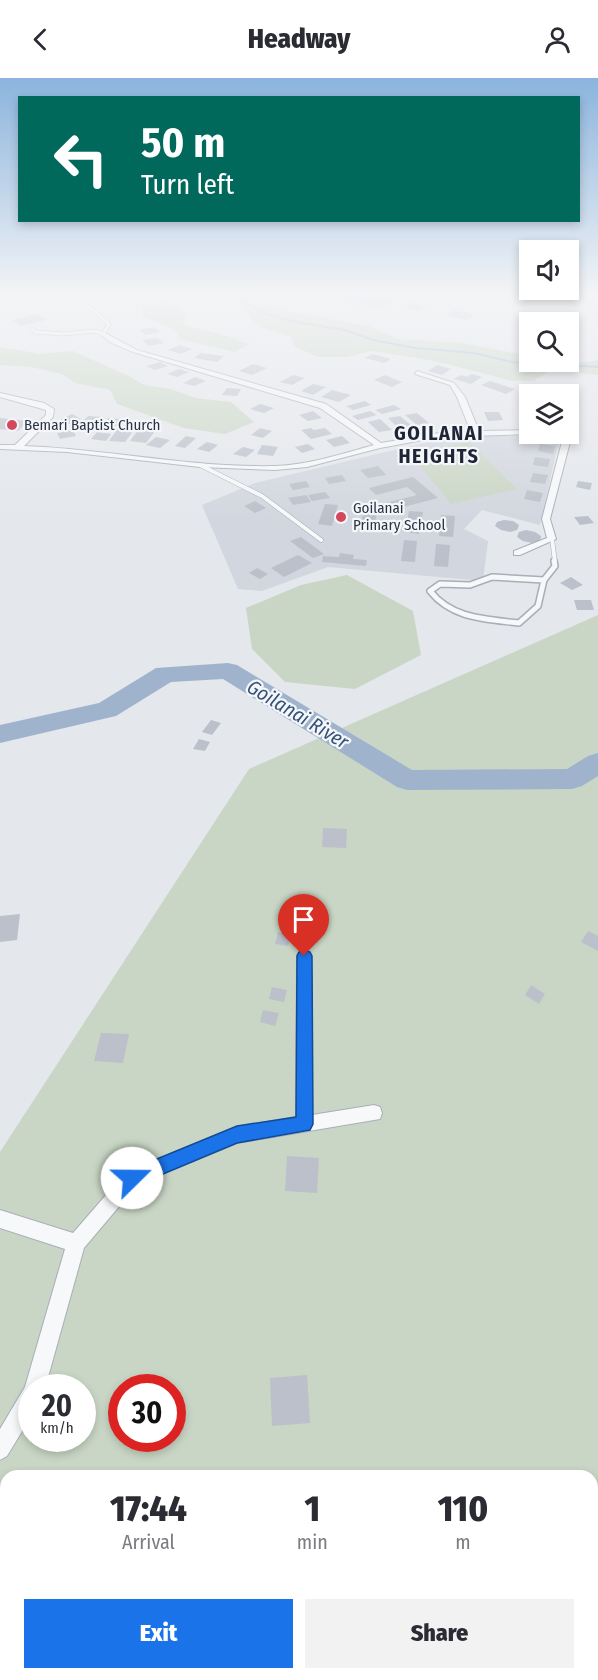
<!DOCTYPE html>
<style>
body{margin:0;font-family:"Fira Sans Condensed",sans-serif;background:#f2f2f3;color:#2b2b33;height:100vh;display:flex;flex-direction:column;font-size:22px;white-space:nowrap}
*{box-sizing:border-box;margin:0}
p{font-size:20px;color:#7c7c81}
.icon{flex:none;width:33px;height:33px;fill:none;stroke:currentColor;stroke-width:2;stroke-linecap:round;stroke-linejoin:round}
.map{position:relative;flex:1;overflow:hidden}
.details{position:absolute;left:0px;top:1392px;width:598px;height:210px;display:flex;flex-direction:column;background:#fff;border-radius:18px 18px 0 0;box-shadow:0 3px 9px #0003}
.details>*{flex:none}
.guide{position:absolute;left:18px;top:18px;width:562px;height:126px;border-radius:0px;box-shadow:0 3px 9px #0003;background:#00695c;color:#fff;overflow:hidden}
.buttons{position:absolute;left:519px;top:162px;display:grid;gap:12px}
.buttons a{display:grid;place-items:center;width:60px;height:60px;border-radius:0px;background:#fff;box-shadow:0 3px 9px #0003;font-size:30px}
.speed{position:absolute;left:18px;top:1296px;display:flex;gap:12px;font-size:30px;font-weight:700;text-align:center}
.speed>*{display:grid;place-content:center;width:78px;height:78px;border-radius:50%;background:#fff;box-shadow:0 3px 9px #0003;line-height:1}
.speed small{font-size:15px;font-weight:400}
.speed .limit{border:9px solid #d22;background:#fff;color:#111}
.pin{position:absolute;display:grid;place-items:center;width:51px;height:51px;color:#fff;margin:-62px -26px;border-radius:50% 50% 50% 0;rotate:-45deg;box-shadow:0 0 6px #0007}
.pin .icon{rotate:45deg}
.me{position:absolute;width:66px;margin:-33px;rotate:68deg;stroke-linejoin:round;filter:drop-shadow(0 0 4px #0008)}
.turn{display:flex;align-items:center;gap:21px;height:126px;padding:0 24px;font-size:27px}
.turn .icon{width:78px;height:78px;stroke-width:2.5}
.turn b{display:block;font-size:42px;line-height:51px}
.eta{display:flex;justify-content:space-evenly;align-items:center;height:102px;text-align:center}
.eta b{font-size:36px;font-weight:800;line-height:42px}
.action{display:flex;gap:12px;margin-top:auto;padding:12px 24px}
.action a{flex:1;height:69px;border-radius:0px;background:#1a73e8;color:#fff;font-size:24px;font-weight:800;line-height:69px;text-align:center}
.action a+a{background:#f2f2f3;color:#2b2b33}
header{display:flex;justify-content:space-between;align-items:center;height:78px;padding:0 24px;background:#fff;font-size:27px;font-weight:800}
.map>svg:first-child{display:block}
</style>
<header><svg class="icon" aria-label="back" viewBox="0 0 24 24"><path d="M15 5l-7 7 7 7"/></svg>Headway<svg class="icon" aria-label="person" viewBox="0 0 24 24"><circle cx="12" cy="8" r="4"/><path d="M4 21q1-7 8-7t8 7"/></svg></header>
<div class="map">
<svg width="598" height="1602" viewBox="0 0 598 1602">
<rect width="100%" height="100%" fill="#e4e7ec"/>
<g fill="#d2d6de">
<polygon points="281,218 414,218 384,231 280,219"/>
<polygon points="453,358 551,358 559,362 540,447 482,432 464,451 488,463 483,503 328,489 262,513 238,511 202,427 255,405"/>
</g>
<g fill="#c9d6c5" fill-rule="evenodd">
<path d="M139,218C164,218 167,221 186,236L183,247L224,257L249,266L235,274L180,261L175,252L142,238L143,225Z"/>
<polygon points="219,218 281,218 271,230 369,248 398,261 461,265 529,278 530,284 588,284 598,282 598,297 552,291 534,303 513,303 435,283 372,273 347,279 317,279 294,268 291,259 266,251 251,242 242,229"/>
<polygon points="0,269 40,276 73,273 131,299 144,307 170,311 196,320 231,324 254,344 225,356 184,350 117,326 110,312 75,305 62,296 31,289 0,287"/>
<polygon points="469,364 517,411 451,426 410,375"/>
<polygon points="347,497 413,533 421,577 355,611 285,604 252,571 246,530 301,507"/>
<path d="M598,537V1602H0V1074L249,691ZM32,1310H82V1360H32ZM122,1310H172V1360H122ZM6,1398H592V1596H6Z"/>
</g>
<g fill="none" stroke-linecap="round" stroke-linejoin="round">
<polyline stroke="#9fb4cc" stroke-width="2" points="234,219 264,235 291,243 345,252 373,262 415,270 474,275 512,284 598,289"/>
<polygon fill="#9fb4cc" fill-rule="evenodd" points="228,585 237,587 412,692 567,691 588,678 598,675 598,698 582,708 572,711 407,712 397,709 223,601 171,604 116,638 0,665 0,647 99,625 156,590"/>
</g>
<g fill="#bbc0ca">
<polygon points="309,218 405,218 380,228"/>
<polygon points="413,224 428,229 418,233 403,229"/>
<polygon points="454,232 475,237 466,242 445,237"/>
<polygon points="522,234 534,234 541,244 529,244"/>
<polygon points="38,236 46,242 21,248 12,242"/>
<polygon points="154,249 160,254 145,257 139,252"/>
<polygon points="157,260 164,265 149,268 142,262"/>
<polygon points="180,267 192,271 181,276 168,272"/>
<polygon points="201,275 224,278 217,284 194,280"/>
<polygon points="373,276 391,281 384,285 365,280"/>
<polygon points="160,284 168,288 155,292 146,288"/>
<polygon points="253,286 267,290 252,297 239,293"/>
<polygon points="437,287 451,291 442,297 428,293"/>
<polygon points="179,291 189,294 177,299 167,296"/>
<polygon points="471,296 482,299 471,306 454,301 461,297 467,299"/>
<polygon points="293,297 305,300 292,307 280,304"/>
<polygon points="385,297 402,304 392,309 374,302"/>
<polygon points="195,299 206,303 194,308 183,305"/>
<polygon points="490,303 515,311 506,316 481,307"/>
<polygon points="313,306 326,309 313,317 301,313"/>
<polygon points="227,310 241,311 237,318 222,317"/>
<polygon points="332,312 351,317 339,324 321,319"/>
<polygon points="365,323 371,327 353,332 346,328"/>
<polygon points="260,326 274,330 264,335 250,331"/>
<polygon points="394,327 401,331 382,336 375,332"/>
<polygon points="313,333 322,340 308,343 299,337"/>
<polygon points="370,333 377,337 358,342 352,338"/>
<polygon points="484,334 499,334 503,342 488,343"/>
<polygon points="417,335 429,345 417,347 405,337"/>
<polygon points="72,336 81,341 69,346 60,342"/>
<polygon points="88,338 102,339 96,346 82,344"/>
<polygon points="400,338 412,348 399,351 388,340"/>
<polygon points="0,340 28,343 18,353 0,351"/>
<polygon points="108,340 122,341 116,348 103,347"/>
<polygon points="380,341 392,352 379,354 368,344"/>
<polygon points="118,350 134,352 125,364 109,363"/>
<polygon points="260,350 272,353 263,360 251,357"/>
<polygon points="311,350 314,352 325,350 332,356 311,361 301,352"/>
<polygon points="139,351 155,353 146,365 130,363"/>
<polygon points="73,352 76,358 60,361 57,355"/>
<polygon points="97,354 111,356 106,363 91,361"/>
<polygon points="186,358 196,360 185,370 175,368"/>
<polygon points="342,358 350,365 334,369 326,362"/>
<polygon points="156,359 170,362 160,370 146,367"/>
<polygon points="207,364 218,367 209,374 197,371"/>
<polygon points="308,366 315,371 302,375 295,369"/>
<polygon points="540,366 555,368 553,376 538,373"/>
<polygon points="262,367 278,369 273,378 257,376"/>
<polygon points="243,369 255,372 246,379 233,376"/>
<polygon points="535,379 550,381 548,389 533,387"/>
<polygon points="378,388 386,397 368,400 360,392"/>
<polygon points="533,395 548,397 545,406 530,404"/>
<polygon points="342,397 346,403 329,406 325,400"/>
<polygon points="413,399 438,420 392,432 385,425 417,417 407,409 376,417 369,410"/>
<polygon points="306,403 310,409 293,412 289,406"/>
<polygon points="578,403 592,405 590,412 576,409"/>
<polygon points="527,412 543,415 540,424 524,421"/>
<polygon points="325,414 330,420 312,423 308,417"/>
<polygon points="306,417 311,424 293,427 288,420"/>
<polygon points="255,423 266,430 255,435 244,428"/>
<polygon points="325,426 338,427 332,448 318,446"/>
<polygon points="365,430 378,431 373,452 359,451"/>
<polygon points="409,433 423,434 419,456 405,454"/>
<polygon points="441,437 455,438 453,459 439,458"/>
<polygon points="588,438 594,445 580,447 574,439"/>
<polygon points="504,442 513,443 519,447 517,452 510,454 501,452 495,448 497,444"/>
<polygon points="526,452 535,454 541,458 540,463 532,465 523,463 517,459 519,454"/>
<polygon points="301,459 324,476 313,480 290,463"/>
<polygon points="404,462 417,463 415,484 401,483"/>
<polygon points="436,466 450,467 448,489 434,488"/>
<polygon points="340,475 354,477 353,481 367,482 366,488 322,484 323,478 339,479"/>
<polygon points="298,477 312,485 284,499 271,490"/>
<polygon points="257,490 268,496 260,501 249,495"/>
<polygon points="571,499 583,507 572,512 560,505"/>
<polygon points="574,522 591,522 594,532 577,532"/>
<polygon points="211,642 221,645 212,657 202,654"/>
<polygon points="199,661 210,664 205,673 193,671"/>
<polygon points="323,750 347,751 346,770 322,769"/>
<polygon points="20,836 17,862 0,864 0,838"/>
<polygon points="588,853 598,858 598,873 581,864"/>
<polygon points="278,854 291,856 288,868 275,866"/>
<polygon points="531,907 545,916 539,926 525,917"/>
<polygon points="272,909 287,912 284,924 269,921"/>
<polygon points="263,932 279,935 275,948 260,944"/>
<polygon points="101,955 129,956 123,985 94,983"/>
<polygon points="287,1078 319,1080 317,1115 285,1113"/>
<polygon points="307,1297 310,1345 272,1348 270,1300"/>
</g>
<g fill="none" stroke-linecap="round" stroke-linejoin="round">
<g stroke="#a9aeb7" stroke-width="4.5">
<g id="service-far2">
<polyline points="470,218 511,228"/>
<polyline points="32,251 35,254 63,256 95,253 103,256 109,246 88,228"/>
<polyline points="568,319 572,310"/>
</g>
</g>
<g stroke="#a9aeb7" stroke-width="5">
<g id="service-far1">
<polyline points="200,387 262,418 321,462"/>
<polyline points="552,461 555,484"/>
</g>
</g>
<g stroke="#a9aeb7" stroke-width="8">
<g id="service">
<path d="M492,499L544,502L538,528L519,545C486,541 452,541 430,513L440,506L470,507Z"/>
<polyline points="544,502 555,488 554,483"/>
</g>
</g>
<g stroke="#a9aeb7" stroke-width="2">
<g id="minor">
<path d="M103,254L137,272L326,326L381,365L439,355L471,354L457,319L450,307L415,296L417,293L454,305L465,319L479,353L530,352V356H533L439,359L380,370L307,389L275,392L200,389L67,374L0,371V367H15L46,337V332L0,319V315L44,325L54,331L53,339L24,368C107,371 191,390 275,388C309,387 341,376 374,367L320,330L133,274L112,265L101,257Z"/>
<polygon points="568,354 572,356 550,441 556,461 520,477 514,477 514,473 547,460 542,441 564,356"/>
<polygon points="304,872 309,874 311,878 312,1037 374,1027 380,1029 382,1035 380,1041 237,1065 138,1106 84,1170 45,1310 32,1310 32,1337 7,1378 0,1382 0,1351 25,1309 65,1171 0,1150 0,1132 73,1155 126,1094 237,1049 296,1039 297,878 299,874"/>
</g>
</g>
<use href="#service-far2" stroke="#f7f8fa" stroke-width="3"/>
<use href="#service-far1" stroke="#f7f8fa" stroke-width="4"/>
<use href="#service" stroke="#f7f8fa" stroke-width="5"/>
<use href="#minor" fill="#f7f8fa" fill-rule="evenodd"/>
</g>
<linearGradient id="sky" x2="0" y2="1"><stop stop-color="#8bb4dd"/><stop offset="0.49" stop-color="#f3f4f6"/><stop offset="1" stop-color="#f3f4f6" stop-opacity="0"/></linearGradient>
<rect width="598" height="442" fill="url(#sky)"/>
<polygon fill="#1a73e8" stroke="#114b97" stroke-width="1.5" points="304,872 310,874 312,878 313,1046 310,1052 237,1065 132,1109 125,1106 123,1100 125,1094 237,1048 296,1039 297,878 299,874"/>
<g fill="#d1495b" stroke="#f4f6f9" stroke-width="2">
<circle cx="12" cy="347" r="6"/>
<circle cx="341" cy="439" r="6"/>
</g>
<g text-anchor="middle" stroke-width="4.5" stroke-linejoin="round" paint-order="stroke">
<g font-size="15" fill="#2b3445" stroke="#f4f6f9" text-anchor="start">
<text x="24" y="352">Bemari Baptist Church</text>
<text x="353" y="435">Goilanai<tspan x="353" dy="17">Primary School</tspan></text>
</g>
<g font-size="20" font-weight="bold" letter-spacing="1.5" fill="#1d2536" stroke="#f4f6f9">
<text x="439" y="362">GOILANAI<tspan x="439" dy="23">HEIGHTS</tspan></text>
</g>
<g font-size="20" font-style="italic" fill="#34527a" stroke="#f4f6f9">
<text transform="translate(298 636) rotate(31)" y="7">Goilanai River</text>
</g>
</g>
</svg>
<div class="buttons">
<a><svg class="icon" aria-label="sound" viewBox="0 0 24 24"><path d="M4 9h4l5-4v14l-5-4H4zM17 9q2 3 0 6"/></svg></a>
<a><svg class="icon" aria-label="search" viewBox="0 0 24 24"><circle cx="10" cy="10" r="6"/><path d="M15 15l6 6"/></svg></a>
<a><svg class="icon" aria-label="layers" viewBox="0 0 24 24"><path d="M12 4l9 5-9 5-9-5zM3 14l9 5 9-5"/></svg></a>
</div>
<div class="speed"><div>20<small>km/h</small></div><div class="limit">30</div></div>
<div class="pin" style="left:304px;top:878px;background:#d93025"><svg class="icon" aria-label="arrive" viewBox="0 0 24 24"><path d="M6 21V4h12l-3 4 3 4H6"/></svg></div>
<svg class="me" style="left:132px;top:1100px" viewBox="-20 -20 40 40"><circle r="19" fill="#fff"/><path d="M0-13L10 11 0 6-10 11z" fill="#1a73e8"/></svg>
<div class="guide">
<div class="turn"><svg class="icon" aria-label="left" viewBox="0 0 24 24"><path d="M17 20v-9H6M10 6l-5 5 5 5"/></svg><div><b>50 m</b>Turn left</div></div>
</div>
<section class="details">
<div class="eta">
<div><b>17:44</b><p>Arrival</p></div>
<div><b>1</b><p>min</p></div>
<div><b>110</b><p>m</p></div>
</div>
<div class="action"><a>Exit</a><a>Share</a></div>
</section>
</div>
